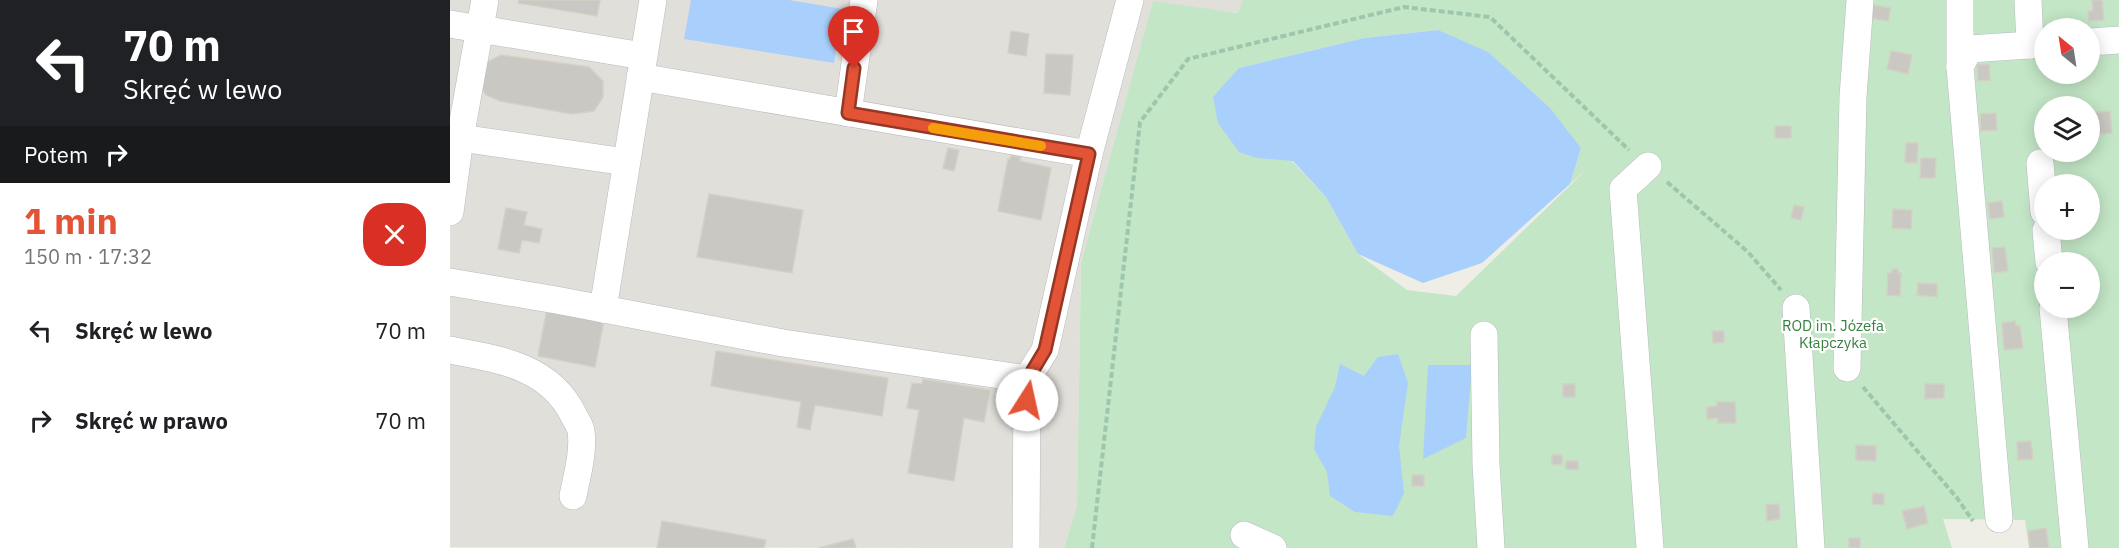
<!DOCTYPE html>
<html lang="pl">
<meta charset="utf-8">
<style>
body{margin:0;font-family:"IBM Plex Sans",sans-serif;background:#f6f6f6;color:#202124;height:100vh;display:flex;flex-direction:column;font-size:22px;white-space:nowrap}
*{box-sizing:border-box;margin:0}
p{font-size:20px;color:#757577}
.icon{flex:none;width:33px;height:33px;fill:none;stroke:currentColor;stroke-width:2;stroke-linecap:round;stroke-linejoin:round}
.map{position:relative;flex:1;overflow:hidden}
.drawer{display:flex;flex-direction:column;background:#fff;width:450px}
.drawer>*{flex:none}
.top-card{background:#202124;color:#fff;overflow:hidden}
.needle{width:39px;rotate:330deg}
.tools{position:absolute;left:1584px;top:18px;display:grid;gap:12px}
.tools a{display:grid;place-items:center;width:66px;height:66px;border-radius:50%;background:#fff;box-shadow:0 3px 15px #0003;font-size:30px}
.pin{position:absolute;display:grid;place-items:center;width:51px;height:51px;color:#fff;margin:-62px -26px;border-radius:50% 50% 50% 0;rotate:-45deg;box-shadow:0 0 6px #0007}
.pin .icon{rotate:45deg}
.me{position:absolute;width:66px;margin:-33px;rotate:10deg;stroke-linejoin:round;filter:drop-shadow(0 0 4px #0008)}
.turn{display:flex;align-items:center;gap:21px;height:126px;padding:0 24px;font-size:27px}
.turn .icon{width:78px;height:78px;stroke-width:2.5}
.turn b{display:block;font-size:42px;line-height:51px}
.then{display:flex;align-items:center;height:57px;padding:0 24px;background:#0003;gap:12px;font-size:22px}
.round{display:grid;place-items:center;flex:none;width:63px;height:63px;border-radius:24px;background:#f6f6f6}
.headline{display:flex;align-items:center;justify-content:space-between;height:102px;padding:0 24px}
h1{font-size:36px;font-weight:700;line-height:45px;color:#e35437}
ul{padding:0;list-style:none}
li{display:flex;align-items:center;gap:18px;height:90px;padding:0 24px}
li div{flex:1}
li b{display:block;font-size:22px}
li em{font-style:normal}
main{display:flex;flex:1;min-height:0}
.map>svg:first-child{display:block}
</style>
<main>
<section class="drawer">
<div class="top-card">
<div class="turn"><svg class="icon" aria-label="left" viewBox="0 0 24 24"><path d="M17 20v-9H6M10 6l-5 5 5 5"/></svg><div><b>70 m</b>Skręć w lewo</div></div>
<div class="then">Potem<svg class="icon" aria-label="right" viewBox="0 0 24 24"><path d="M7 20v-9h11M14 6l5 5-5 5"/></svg></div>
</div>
<div class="headline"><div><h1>1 min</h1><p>150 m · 17:32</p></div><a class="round" style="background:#d93025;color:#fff"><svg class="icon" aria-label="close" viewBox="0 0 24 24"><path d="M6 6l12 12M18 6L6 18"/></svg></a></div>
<ul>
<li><svg class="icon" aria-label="left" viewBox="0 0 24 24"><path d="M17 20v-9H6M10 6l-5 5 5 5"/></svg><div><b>Skręć w lewo</b></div><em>70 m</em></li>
<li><svg class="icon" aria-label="right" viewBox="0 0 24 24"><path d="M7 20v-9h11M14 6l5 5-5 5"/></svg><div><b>Skręć w prawo</b></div><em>70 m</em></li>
</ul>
</section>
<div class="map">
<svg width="1669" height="548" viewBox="0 0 1669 548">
<rect width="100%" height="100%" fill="#efeee6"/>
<polygon fill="#e1dfda" points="0,0 793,0 789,13 703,2 631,263 627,506 614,548 0,547"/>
<path fill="#c3e6c6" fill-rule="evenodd" d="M793,0H1669V548H1579L1575,520L1493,519L1502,548H614L627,506L631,263L703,1L788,13ZM1594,28H1640V74H1594ZM988,30L1131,148L1120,184L1139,167L1006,296L957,290L908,254L876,197L842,161L789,68L914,38ZM1594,106H1640V152H1594ZM1594,184H1640V230H1594ZM1594,262H1640V308H1594Z"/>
<g fill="#a9d0fc">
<polygon points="241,0 339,0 393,9 384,63 234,39"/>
<polygon points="988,30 1038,52 1100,108 1131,148 1120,184 1032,263 973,283 908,254 876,197 843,161 807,158 789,152 768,123 763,97 789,68 914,38"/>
<polygon points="948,354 958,383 949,446 954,493 943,516 905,512 880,496 877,472 864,449 866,427 885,387 890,364 914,376 928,357"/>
<polygon points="978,365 1022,365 1016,438 973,459"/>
</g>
<g fill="#cac8c2" stroke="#d4d0c4" stroke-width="1.5">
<polygon points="69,0 150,0 147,16 68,3"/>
<polygon points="1642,0 1652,0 1654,20 1639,21 1638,11 1643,10"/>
<polygon points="1417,4 1441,8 1438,21 1414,17"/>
<polygon points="561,31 579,34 576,56 558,53"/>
<polygon points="1441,51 1462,55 1458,74 1437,69"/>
<polygon points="596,54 623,55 620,95 594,93"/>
<polygon points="51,55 139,67 153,81 153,97 144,111 122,114 50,101 36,95 28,84 31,65"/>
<polygon points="1539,64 1540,80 1528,81 1527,65"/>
<polygon points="1660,111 1662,133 1640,135 1640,113"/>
<polygon points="1546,113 1547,130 1531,131 1530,114"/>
<rect x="1325" y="126" width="16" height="12"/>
<polygon points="1456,143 1468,143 1467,163 1455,162"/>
<polygon points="498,148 509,150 504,171 493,168"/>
<polygon points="561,155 571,157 570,161 601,168 591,220 548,211 558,159 560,159"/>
<polygon points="1471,158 1486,158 1485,178 1470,178"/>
<polygon points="259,194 353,210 342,273 247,257"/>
<polygon points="1552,201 1554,217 1540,219 1538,203"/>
<polygon points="1344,205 1354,207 1351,220 1341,218"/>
<polygon points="56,208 77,212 74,225 92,229 89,243 72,240 69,253 48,249"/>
<polygon points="1443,209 1462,210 1461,229 1442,228"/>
<polygon points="1555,247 1558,271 1544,273 1542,248"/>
<polygon points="1442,269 1448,269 1448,273 1451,273 1450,296 1437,295 1438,273 1442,273"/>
<polygon points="1468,283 1487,284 1487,297 1467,295"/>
<polygon points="97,309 154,320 145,367 88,356"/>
<polygon points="1565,321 1566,326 1570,326 1573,348 1554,350 1552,323"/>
<polygon points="1262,331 1274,331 1274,342 1263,343"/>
<polygon points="266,351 438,378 432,416 365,405 360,430 347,427 351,402 261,386"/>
<polygon points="473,379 540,390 534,422 514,418 504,481 458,473 469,410 457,408 462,383 472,384"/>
<rect x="1113" y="384" width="12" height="13"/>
<polygon points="1475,384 1494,384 1494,398 1475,399"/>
<polygon points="1267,402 1285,402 1286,423 1268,423 1268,418 1257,419 1257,407 1267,406"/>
<polygon points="1581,441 1583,459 1568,460 1567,442"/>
<polygon points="1406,445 1426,446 1426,461 1406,460"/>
<polygon points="1102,455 1112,455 1112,464 1102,465"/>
<polygon points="1116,461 1128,461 1128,470 1116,469"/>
<rect x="962" y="475" width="12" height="11"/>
<polygon points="1423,493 1434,494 1434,505 1422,504"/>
<polygon points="1329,504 1330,519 1317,521 1316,505"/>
<polygon points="1474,506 1478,523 1457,529 1452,511"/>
<polygon points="212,521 316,540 314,548 207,548"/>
<polygon points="1596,528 1599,548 1580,548 1578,531"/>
<rect x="1399" y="538" width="11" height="10"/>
<polygon points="403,539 406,548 369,548"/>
</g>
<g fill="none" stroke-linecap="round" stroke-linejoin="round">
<g stroke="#b8babf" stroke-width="28">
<g id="minor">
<polyline points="1510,0 1510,67"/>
<polyline points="1578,0 1580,45"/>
<polyline points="0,24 193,56"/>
<polyline points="1640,42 1669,40"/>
<polyline points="190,77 639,154"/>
<polyline points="398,113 414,0"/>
<polyline points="10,138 176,162"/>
<polyline points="1590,163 1594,212"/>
<polyline points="1198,166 1173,189 1200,548"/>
<polyline points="0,212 10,138 35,0"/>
<polyline points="1596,230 1599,262"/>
<polyline points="0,282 106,300 333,343 577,379"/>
<polyline points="1346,308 1361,548"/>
<polyline points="1603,308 1625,548"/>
<polyline points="153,309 203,0"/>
<polyline points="1034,335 1036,464 1041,548"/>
<path d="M0,350C48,359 99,366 123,414C125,419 130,425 131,431C134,451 127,476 123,496"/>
<polyline points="1397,368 1403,97 1410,0"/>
<polyline points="577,379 595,350 639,154 680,0"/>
<polyline points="1549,519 1510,67 1519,49 1594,44"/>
<polyline points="794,535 823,548"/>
<polyline points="576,548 577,379"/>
</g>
</g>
<g stroke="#9dc6ac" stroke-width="4" stroke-dasharray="6 3" stroke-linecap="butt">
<polyline points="1217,182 1298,252 1331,290"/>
<polyline points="1413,387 1507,498 1523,521"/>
<polyline points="642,548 690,122 738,59 954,7 1040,17 1179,150"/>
</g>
<use href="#minor" stroke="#fff" stroke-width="27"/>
</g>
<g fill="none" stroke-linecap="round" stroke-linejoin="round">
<g stroke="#943724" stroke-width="15">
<polyline id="route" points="404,68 398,113 639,154 595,350 577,380 577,400"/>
</g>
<use href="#route" stroke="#e35437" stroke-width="10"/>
<polyline stroke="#f59e0b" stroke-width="10" points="483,128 591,146"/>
</g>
<g text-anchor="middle" stroke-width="4.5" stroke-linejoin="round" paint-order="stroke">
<g font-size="15" fill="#388241" stroke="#fff">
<text x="1383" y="331">ROD im. Józefa<tspan x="1383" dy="17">Kłapczyka</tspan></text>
</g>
</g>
</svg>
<div class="tools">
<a><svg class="needle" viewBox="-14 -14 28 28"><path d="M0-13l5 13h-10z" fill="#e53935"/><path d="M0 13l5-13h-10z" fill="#757577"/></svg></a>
<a><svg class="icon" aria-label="layers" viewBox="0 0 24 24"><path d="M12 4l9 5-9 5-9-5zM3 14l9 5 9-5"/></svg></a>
<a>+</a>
<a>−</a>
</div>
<div class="pin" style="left:404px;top:68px;background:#d93025"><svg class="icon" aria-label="arrive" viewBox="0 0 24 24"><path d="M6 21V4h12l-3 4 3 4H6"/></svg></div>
<svg class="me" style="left:577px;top:400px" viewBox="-20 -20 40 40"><circle r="19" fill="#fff"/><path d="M0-13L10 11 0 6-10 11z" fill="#e35437"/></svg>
</div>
</main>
